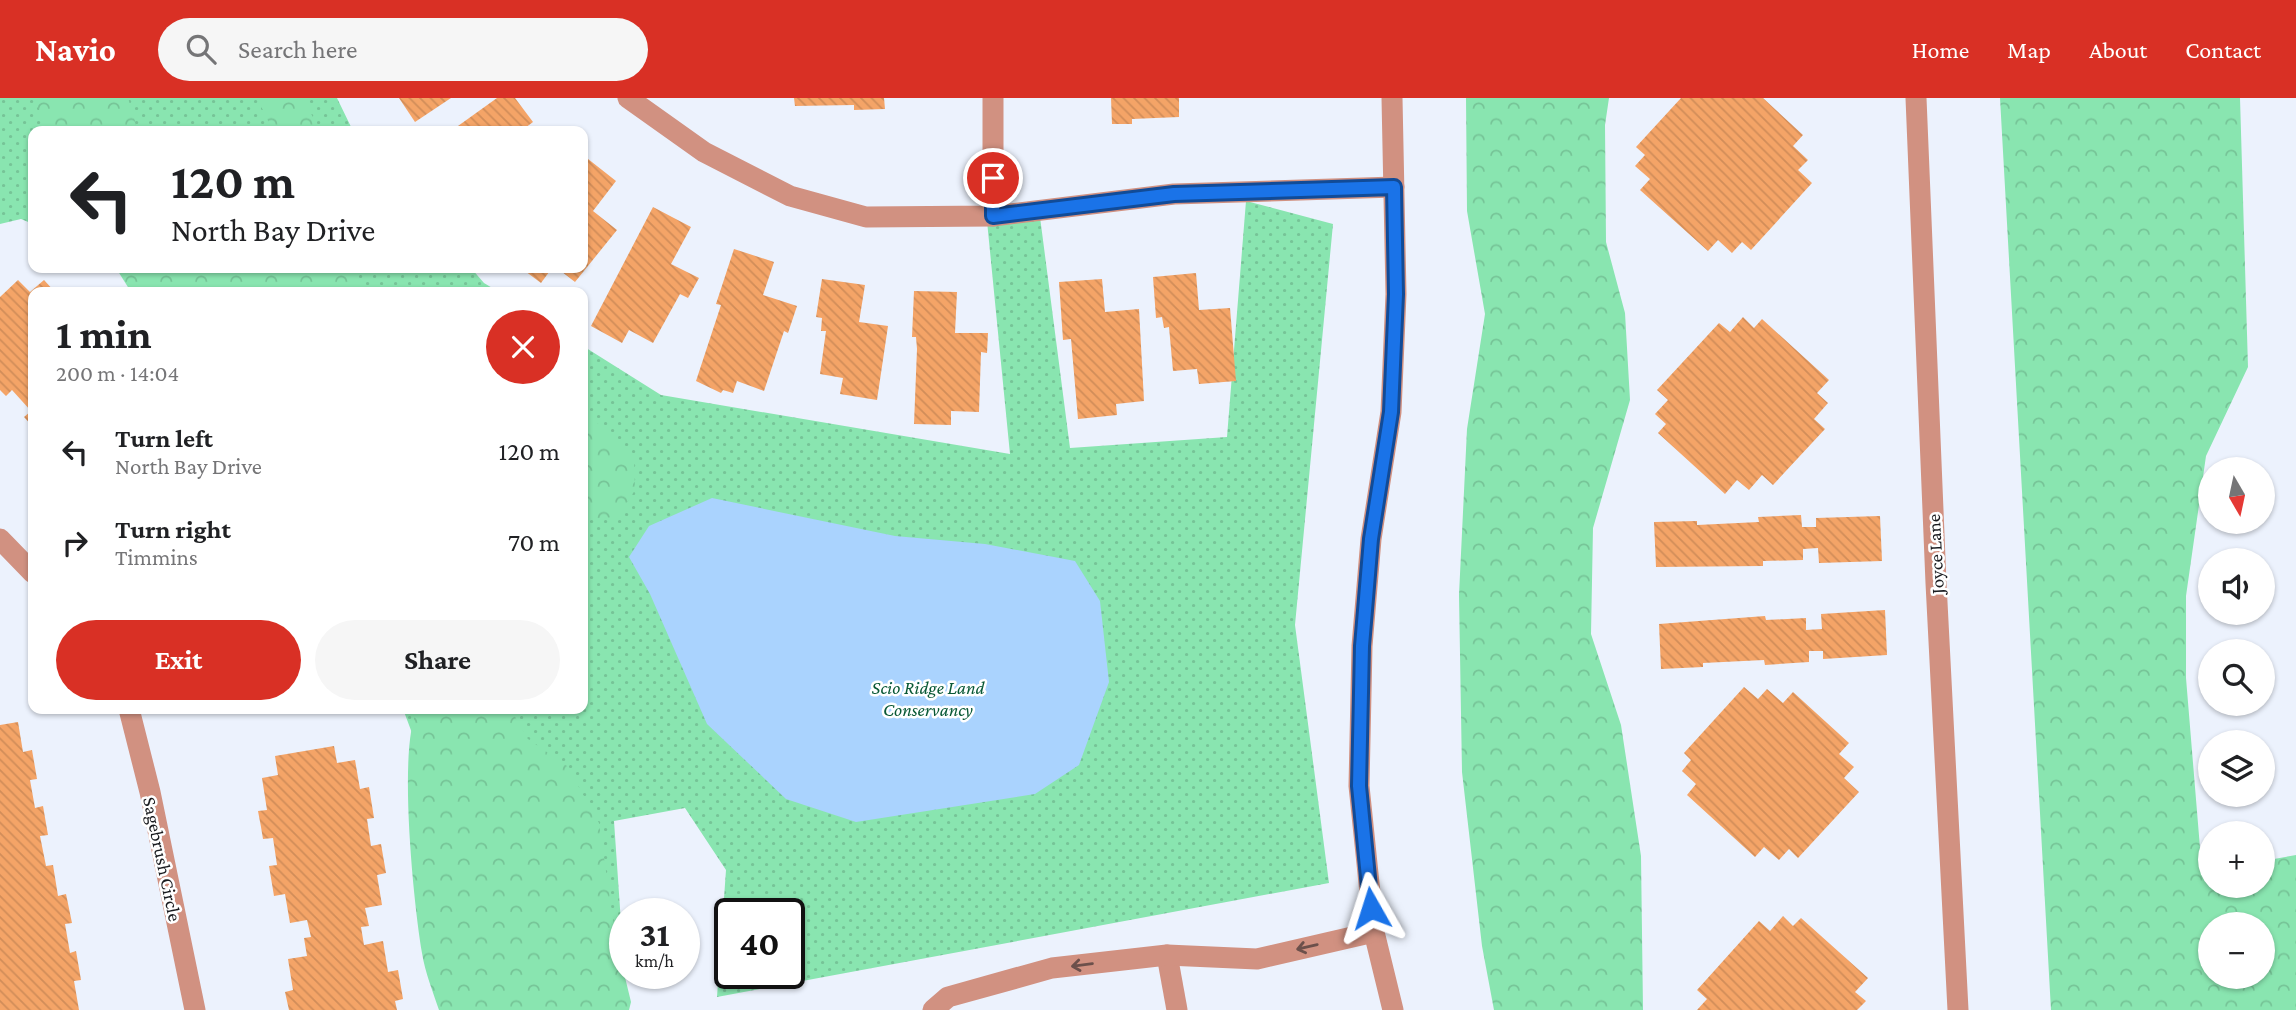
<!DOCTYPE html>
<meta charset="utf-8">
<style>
body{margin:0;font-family:"Crimson Pro",serif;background:#f6f6f6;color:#202124;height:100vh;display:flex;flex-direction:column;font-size:26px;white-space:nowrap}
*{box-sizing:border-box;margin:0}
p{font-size:23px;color:#757577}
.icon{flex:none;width:38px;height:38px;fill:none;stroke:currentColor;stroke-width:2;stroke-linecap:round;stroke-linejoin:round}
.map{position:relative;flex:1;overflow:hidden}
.drawer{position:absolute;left:28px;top:189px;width:560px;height:427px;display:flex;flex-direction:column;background:#fff;border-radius:14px;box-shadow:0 2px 5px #0004}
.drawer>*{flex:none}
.guide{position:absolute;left:28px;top:28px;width:560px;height:147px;border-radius:14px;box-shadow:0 2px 5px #0004;background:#fff;color:#202124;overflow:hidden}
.needle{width:46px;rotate:171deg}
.controls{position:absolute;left:2198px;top:359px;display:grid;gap:14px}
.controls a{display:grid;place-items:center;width:77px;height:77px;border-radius:50%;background:#fff;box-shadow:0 2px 5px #0004;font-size:35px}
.speed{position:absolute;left:609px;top:800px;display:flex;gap:14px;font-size:35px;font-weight:700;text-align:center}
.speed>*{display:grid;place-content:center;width:91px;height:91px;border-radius:50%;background:#fff;box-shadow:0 2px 5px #0004;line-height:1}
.speed small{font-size:18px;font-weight:400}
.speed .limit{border:4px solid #111;border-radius:10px;background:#fff;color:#111}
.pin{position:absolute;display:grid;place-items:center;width:60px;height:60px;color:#fff;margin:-30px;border:4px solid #fff;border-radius:50%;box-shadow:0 2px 7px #0007}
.me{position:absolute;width:77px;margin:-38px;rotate:354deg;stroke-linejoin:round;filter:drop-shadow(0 0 5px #0008)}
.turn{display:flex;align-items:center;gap:24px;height:147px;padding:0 28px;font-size:32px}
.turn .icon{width:91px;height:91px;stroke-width:2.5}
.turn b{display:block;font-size:49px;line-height:60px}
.round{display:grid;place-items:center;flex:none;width:74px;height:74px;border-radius:37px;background:#f6f6f6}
.headline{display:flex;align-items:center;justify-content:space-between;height:119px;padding:0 28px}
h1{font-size:42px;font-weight:700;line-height:52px}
.primary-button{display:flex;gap:14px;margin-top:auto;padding:14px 28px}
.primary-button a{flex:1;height:80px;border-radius:42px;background:#d93025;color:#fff;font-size:28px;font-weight:700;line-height:80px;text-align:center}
.primary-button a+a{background:#f6f6f6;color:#202124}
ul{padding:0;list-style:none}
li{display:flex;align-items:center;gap:21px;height:91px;padding:0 28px}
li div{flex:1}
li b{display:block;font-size:26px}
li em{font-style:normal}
header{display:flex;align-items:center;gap:42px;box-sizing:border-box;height:98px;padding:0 35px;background:#d93025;color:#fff}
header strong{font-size:33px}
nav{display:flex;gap:38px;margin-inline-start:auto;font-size:24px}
.search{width:490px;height:63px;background:#f6f6f6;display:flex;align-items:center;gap:18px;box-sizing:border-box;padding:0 24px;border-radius:38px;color:#757577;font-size:26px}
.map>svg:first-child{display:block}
</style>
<header>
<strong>Navio</strong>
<div class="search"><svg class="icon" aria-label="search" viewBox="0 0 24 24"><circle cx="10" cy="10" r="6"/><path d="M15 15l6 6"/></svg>Search here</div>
<nav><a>Home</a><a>Map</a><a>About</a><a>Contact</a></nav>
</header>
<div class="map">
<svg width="2296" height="912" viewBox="0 0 2296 912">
<defs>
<pattern id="green-dots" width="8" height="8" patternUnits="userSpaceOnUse" patternTransform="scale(1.75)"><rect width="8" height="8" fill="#89e5b0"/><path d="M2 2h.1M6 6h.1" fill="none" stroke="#76c497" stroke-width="1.8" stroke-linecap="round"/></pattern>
<pattern id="forest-crowns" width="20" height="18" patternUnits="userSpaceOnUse" patternTransform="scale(1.75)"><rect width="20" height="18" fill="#89e5b0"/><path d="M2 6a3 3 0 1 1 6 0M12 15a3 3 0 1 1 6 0" fill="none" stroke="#76c497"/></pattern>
<pattern id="building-back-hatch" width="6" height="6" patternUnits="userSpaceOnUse" patternTransform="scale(1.75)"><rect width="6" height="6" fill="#f4a467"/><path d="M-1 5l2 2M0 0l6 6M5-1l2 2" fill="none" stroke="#d18d59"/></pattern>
</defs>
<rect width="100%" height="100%" fill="#ecf2fd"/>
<g fill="url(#green-dots)" fill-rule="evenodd">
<polygon points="0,0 337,0 353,33 33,33 33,126 21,121 0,126"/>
<path d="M1246,103L1333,126L1295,527L1329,785L717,899L726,772L685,710L614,723L627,912L427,675L403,611H583V248L661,297L1010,356L987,123L1040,119L1070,350L1227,339ZM730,816H789V875H730Z"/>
<polygon points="123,170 471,170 484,185 499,194 144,194"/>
</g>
<g fill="url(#forest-crowns)" fill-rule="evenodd">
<polygon points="35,0 128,0 138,33 47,33"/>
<polygon points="257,0 303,0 320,33 273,33"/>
<polygon points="1466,0 1609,0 1605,27 1606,144 1625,215 1630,302 1593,430 1591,536 1621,627 1641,758 1643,912 1494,912 1482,848 1462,674 1459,497 1467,331 1485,216 1467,113"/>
<path d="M2000,0H2240L2248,269L2206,358L2186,498V580L2202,774L2210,773V788H2263V763L2296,757V912H2051ZM2210,826H2263V878H2210Z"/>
<polygon points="116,170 348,170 371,194 131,194"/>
<polygon points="583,311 634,361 635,392 618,419 583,421"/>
<path d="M418,611H515L514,617L528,641L567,668L599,725L616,842L631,904L629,912H439C433,894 425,874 422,855C414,809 397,646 418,611Z"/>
</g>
<polygon fill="#aad3fe" points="712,400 895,438 985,446 1075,463 1100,503 1109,584 1079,667 1035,696 856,724 786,701 707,626 650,496 629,459 649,428"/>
<g fill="url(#building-back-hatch)">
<polygon points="399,0 451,0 415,24"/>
<polygon points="497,0 515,0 533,24 521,33 451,33"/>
<polygon points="794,0 884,0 885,11 854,12 854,7 795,8"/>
<polygon points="1111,0 1179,0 1179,19 1132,21 1132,26 1112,26"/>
<polygon points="1681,0 1763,0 1803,37 1793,48 1808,62 1798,72 1812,85 1751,152 1742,144 1732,155 1718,142 1708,153 1640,92 1650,81 1635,68 1645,57 1636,49"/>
<polygon points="583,57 616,83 593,113 617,132 575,184 557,170 583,170"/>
<polygon points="653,109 691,129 671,166 699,180 688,200 680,196 653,245 629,232 622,245 591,228"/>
<polygon points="734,151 774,164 763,197 797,208 788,235 784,233 764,293 737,283 733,295 723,292 721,295 696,283 721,207 716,206"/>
<polygon points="521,170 552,170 541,185"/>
<polygon points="1196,175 1199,212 1230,210 1236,283 1199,286 1197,271 1173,273 1169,229 1164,230 1162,219 1156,220 1153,179"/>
<polygon points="822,181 865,187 859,224 888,228 877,302 840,296 843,280 820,276 826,233 821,233 822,220 816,219"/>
<polygon points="1102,181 1105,214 1139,211 1144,303 1116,306 1117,317 1078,321 1071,241 1063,242 1059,184"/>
<polygon points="18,182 30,194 44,182 55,194 33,194 33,329 24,319 31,313 12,292 6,298 0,292 0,199"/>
<polygon points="914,193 957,194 955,235 988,235 987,255 981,254 979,314 951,313 951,327 914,326 917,251 916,239 912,239"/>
<polygon points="1743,219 1754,230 1762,221 1829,282 1817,295 1828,305 1814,321 1825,331 1773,387 1762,377 1749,392 1737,382 1725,396 1658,335 1666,326 1655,316 1668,302 1657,292 1719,225 1730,234"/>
<polygon points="1801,417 1802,429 1816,429 1816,420 1880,418 1882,463 1819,465 1818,450 1803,451 1803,462 1763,463 1763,468 1656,469 1654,424 1697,423 1697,427 1759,424 1758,419"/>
<polygon points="1885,512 1887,557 1823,561 1823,553 1809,553 1809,564 1765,567 1764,562 1703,565 1703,569 1661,571 1659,526 1765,518 1766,522 1806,520 1806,532 1822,531 1821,516"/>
<polygon points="1744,589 1758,601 1767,591 1783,605 1793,594 1849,645 1839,656 1854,669 1844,680 1859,694 1798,760 1789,751 1779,762 1764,749 1755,759 1687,697 1696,686 1682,673 1691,662 1684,655"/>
<polygon points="18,624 23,654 32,652 37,681 30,682 35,710 43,708 48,737 40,738 46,768 53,767 58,798 66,796 72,825 65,826 70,855 76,853 81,882 74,883 79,912 0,912 0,627"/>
<polygon points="334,648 337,665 355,662 360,691 369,689 374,720 367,721 371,748 381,746 386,775 377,777 382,807 365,810 369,828 361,829 364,847 383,843 388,874 398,872 403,901 395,903 397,912 289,912 285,894 293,892 288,861 307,858 304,840 311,839 307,822 290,825 285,796 274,798 269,768 277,767 273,740 263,741 261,729 258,713 267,712 262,680 278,677 275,658"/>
<polygon points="1783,818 1793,828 1801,820 1868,880 1855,894 1866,903 1857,912 1697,912 1707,901 1697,892 1759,823 1770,833"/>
</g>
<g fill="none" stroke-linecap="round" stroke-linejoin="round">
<g stroke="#d19181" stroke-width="21">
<polyline points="628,0 704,54 790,98 866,119 993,118 1174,96 1394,89"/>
<polyline points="993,0 993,118"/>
<polyline points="1392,0 1396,196 1391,314 1371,441 1362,548 1359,688 1374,834 1393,912"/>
<polyline points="1916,0 1936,485 1958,912"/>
<polyline points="0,441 33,475"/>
<polyline points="129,611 150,694 195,912"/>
<polyline points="1167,857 1177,912"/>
<polyline points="933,912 948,899 1052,870 1167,857 1257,861 1374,834"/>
</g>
</g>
<defs><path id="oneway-shaft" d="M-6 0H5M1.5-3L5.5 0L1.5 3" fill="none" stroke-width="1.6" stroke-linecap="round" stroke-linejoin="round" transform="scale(1.75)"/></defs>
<g stroke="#6c504b">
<use href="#oneway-shaft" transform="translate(1307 849) rotate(167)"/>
<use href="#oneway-shaft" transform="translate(1082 867) rotate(173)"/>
</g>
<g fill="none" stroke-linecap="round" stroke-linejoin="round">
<g stroke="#114b97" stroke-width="18">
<polyline id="route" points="993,80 993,118 1174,96 1394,89 1396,196 1391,314 1371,441 1362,548 1359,688 1371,810"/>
</g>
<use href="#route" stroke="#1a73e8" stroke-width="12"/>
</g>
<g text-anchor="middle" stroke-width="5" stroke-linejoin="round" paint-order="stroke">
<g font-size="19" fill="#191b1f" stroke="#fff">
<text transform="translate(1935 456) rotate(-93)" y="7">Joyce Lane</text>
<text transform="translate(163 761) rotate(78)" y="7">Sagebrush Circle</text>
</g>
<g font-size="19" font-style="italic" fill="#085835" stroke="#fff">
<text x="928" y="596">Scio Ridge Land<tspan x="928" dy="22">Conservancy</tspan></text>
</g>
</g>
</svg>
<div class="controls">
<a><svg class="needle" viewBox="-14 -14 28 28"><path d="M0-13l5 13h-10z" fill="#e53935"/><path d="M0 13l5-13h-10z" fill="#757577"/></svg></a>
<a><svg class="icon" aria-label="sound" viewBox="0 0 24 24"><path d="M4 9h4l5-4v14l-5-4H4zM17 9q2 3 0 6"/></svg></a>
<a><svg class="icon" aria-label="search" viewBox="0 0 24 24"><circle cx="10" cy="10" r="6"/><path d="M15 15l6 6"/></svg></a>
<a><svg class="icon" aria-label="layers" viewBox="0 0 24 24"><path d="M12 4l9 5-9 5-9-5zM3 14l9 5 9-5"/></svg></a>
<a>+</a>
<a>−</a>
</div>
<div class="speed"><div>31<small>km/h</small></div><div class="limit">40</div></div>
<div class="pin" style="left:993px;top:80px;background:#d93025"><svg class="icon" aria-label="arrive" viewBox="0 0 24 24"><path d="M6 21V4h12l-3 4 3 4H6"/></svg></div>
<svg class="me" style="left:1371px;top:810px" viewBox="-20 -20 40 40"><path d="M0-17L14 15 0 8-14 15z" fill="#1a73e8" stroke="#fff" stroke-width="4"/></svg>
<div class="guide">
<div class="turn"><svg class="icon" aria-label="left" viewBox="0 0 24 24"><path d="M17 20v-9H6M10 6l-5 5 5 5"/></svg><div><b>120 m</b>North Bay Drive</div></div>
</div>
<section class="drawer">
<div class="headline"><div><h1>1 min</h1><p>200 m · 14:04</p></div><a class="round" style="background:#d93025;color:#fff"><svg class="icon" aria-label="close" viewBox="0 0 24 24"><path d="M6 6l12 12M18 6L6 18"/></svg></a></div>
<ul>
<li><svg class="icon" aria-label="left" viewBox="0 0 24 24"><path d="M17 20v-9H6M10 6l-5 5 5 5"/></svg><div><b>Turn left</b><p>North Bay Drive</p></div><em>120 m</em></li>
<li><svg class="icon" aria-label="right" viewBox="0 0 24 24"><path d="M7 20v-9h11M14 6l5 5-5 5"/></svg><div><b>Turn right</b><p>Timmins</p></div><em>70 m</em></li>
</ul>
<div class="primary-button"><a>Exit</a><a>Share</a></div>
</section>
</div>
